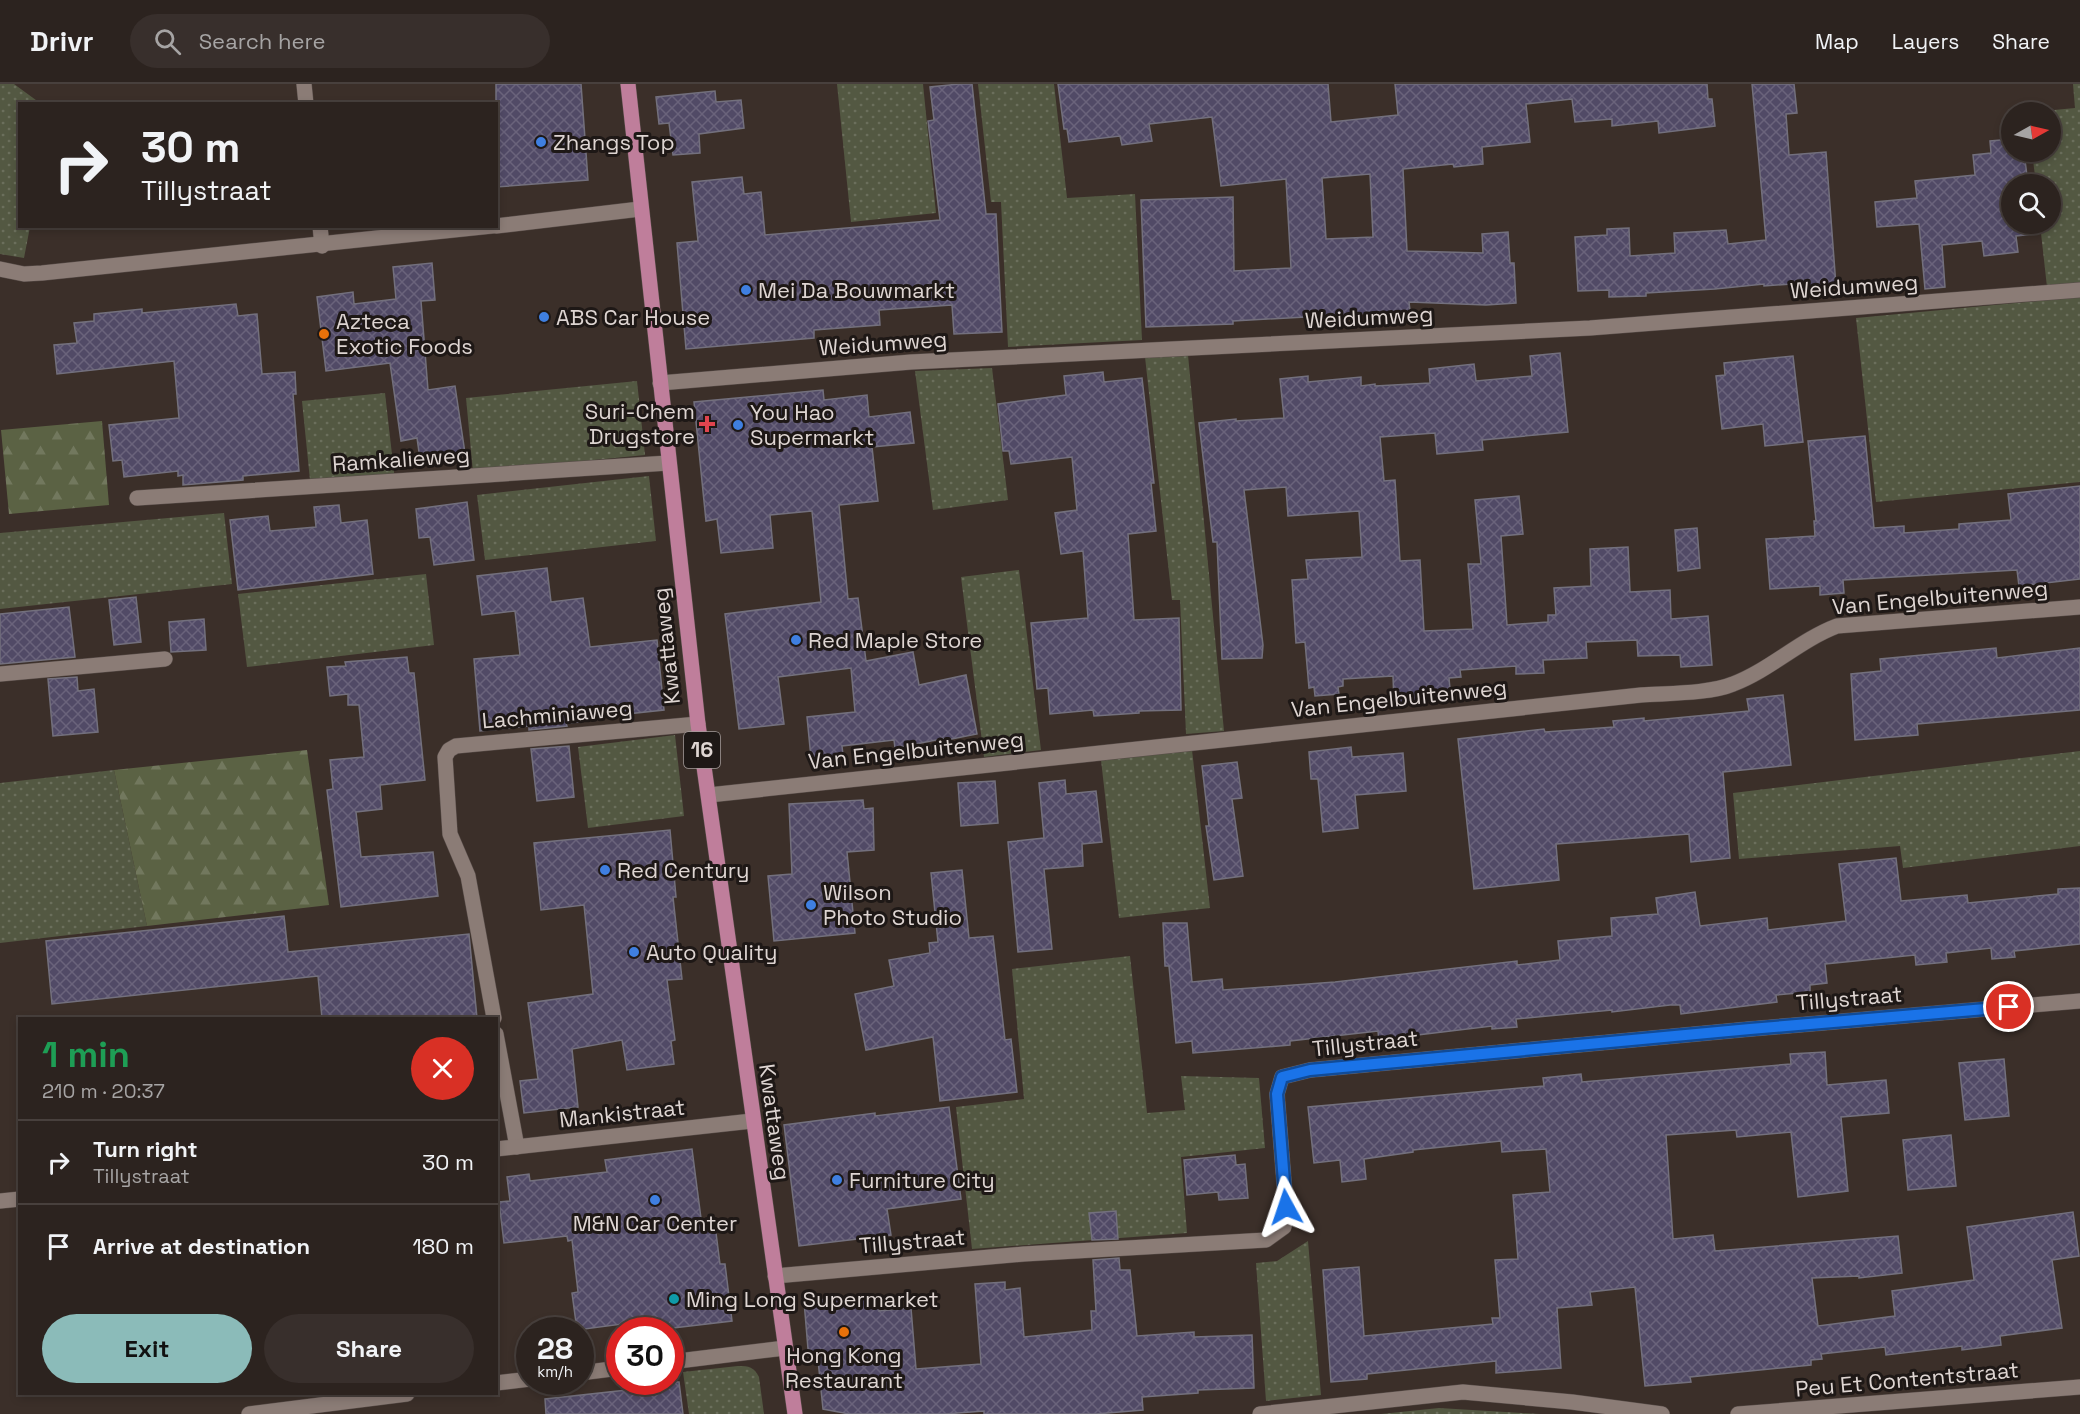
<!DOCTYPE html>
<meta charset="utf-8">
<style>
body{margin:0;font-family:"Space Grotesk",sans-serif;background:#382f2c;color:#f1f3f6;height:100vh;display:flex;flex-direction:column;font-size:22px;white-space:nowrap}
*{box-sizing:border-box;margin:0}
p{font-size:20px;color:#a6a4a4}
.icon{flex:none;width:33px;height:33px;fill:none;stroke:currentColor;stroke-width:2;stroke-linecap:round;stroke-linejoin:round}
.map{position:relative;flex:1;overflow:hidden}
.panel{position:absolute;left:18px;top:933px;width:480px;height:378px;display:flex;flex-direction:column;background:#2c231f;border-radius:0px;box-shadow:0 3px 9px #0003,0 0 0 2px #48403d}
.panel>*{flex:none}
.hud{position:absolute;left:18px;top:18px;width:480px;height:126px;border-radius:0px;box-shadow:0 3px 9px #0003,0 0 0 2px #48403d;background:#2c231f;color:#f1f3f6;overflow:hidden}
.needle{width:39px;rotate:82deg}
.buttons{position:absolute;left:2001px;top:18px;display:grid;gap:12px}
.buttons a{display:grid;place-items:center;width:60px;height:60px;border-radius:50%;background:#2c231f;box-shadow:0 3px 9px #0003,0 0 0 2px #48403d;font-size:30px}
.speed{position:absolute;left:516px;top:1233px;display:flex;gap:12px;font-size:30px;font-weight:700;text-align:center}
.speed>*{display:grid;place-content:center;width:78px;height:78px;border-radius:50%;background:#2c231f;box-shadow:0 3px 9px #0003,0 0 0 2px #48403d;line-height:1}
.speed small{font-size:15px;font-weight:400}
.speed .limit{border:9px solid #d22;background:#fff;color:#111}
.pin{position:absolute;display:grid;place-items:center;width:51px;height:51px;color:#fff;margin:-26px;border:3px solid #fff;border-radius:50%;box-shadow:0 2px 6px #0007}
.me{position:absolute;width:66px;margin:-33px;rotate:355deg;stroke-linejoin:round;filter:drop-shadow(0 0 4px #0008)}
.turn{display:flex;align-items:center;gap:21px;height:126px;padding:0 24px;font-size:27px}
.turn .icon{width:78px;height:78px;stroke-width:2.5}
.turn b{display:block;font-size:42px;line-height:51px}
.round{display:grid;place-items:center;flex:none;width:63px;height:63px;border-radius:32px;background:#382f2c}
.overview{display:flex;align-items:center;justify-content:space-between;height:102px;padding:0 24px}
h1{font-size:36px;font-weight:700;line-height:45px;color:#1e9e55}
.button{display:flex;gap:12px;margin-top:auto;padding:12px 24px}
.button a{flex:1;height:69px;border-radius:36px;background:#8bbbb9;color:#111;font-size:24px;font-weight:700;line-height:69px;text-align:center}
.button a+a{background:#382f2c;color:#f1f3f6}
ul{padding:0;list-style:none}
li{display:flex;align-items:center;gap:18px;height:84px;padding:0 24px;border-top:2px solid #48403d}
li div{flex:1}
li b{display:block;font-size:22px}
li em{font-style:normal}
header{display:flex;align-items:center;gap:36px;box-sizing:border-box;height:84px;padding:0 30px;background:#2c231f;border-bottom:2px solid #48403d}
header strong{font-size:28px}
nav{display:flex;gap:33px;margin-inline-start:auto;font-size:21px}
.search{width:420px;height:54px;background:#382f2c;display:flex;align-items:center;gap:15px;box-sizing:border-box;padding:0 21px;border-radius:33px;color:#a6a4a4;font-size:22px}
.map>svg:first-child{display:block}
</style>
<header>
<strong>Drivr</strong>
<div class="search"><svg class="icon" aria-label="search" viewBox="0 0 24 24"><circle cx="10" cy="10" r="6"/><path d="M15 15l6 6"/></svg>Search here</div>
<nav><a>Map</a><a>Layers</a><a>Share</a></nav>
</header>
<div class="map">
<svg width="2080" height="1330" viewBox="0 0 2080 1330">
<defs>
<pattern id="grass-dots" width="8" height="8" patternUnits="userSpaceOnUse" patternTransform="scale(1.5)"><rect width="8" height="8" fill="#535842"/><path d="M2 2h.1M6 6h.1" fill="none" stroke="#6b6f5c" stroke-width="1.8" stroke-linecap="round"/></pattern>
<pattern id="forest-firs" width="22" height="20" patternUnits="userSpaceOnUse" patternTransform="scale(1.5)"><rect width="22" height="20" fill="#5b6244"/><path d="M5 1l3.5 6h-7zM16 11l3.5 6h-7z" fill="#72785e"/></pattern>
<pattern id="building-cross-hatch" width="8" height="8" patternUnits="userSpaceOnUse" patternTransform="scale(1.5)"><rect width="8" height="8" fill="#514a66"/><path d="M0 0l8 8M0 8l8-8" fill="none" stroke="#6a637b"/></pattern>
</defs>
<rect width="100%" height="100%" fill="#3b2f29"/>
<g fill="url(#grass-dots)">
<polygon points="0,0 14,0 40,19 20,20 20,142 30,143 24,174 0,170"/>
<polygon points="837,0 923,0 936,129 851,138"/>
<polygon points="978,0 1054,0 1067,114 1135,110 1142,256 1008,263 1001,118 991,118"/>
<polygon points="2073,0 2080,0 2080,200 2047,203 2040,140 2050,140 2050,100 2036,100 2032,68 2050,68 2050,28 2033,28 2075,24"/>
<polygon points="2080,213 2080,398 1876,418 1856,234"/>
<polygon points="1188,271 1224,647 1186,650 1180,516 1172,516 1145,273"/>
<polygon points="992,284 1008,416 933,426 915,287"/>
<polygon points="637,297 645,371 473,388 466,314"/>
<polygon points="385,309 395,397 311,406 302,317"/>
<polygon points="649,392 656,457 485,476 477,411"/>
<polygon points="224,429 232,500 0,525 0,449"/>
<polygon points="1019,486 1041,666 984,673 961,493"/>
<polygon points="426,490 434,561 247,583 238,510"/>
<polygon points="675,651 684,732 588,744 578,663"/>
<polygon points="1192,666 1210,824 1119,834 1101,676"/>
<polygon points="2080,667 2080,762 1903,784 1900,762 1739,775 1733,709"/>
<polygon points="114,686 147,842 0,859 0,699"/>
<polygon points="1130,872 1147,1029 1185,1026 1181,992 1259,994 1265,1064 1181,1073 1187,1149 972,1165 956,1023 1024,1015 1012,885"/>
<polygon points="1308,1157 1321,1311 1266,1317 1256,1179 1277,1177"/>
<path d="M738,1282C749,1282 754,1283 759,1293L764,1330H689L683,1288Z"/>
<polygon points="1439,1324 1540,1330 1381,1330"/>
</g>
<g fill="url(#forest-firs)">
<polygon points="102,337 109,421 9,430 1,346"/>
<polygon points="307,666 329,821 147,842 114,686"/>
</g>
<g fill="url(#building-cross-hatch)" stroke="#73707d" stroke-width="1.5" fill-rule="evenodd">
<polygon points="496,0 581,0 588,96 496,103"/>
<polygon points="959,0 972,0 986,130 996,130 1002,248 954,250 952,221 879,226 880,241 814,246 814,254 686,265 677,159 698,157 692,98 742,93 744,110 761,108 765,151 940,136 928,37 934,36 930,3"/>
<path d="M1058,0H1328L1331,38L1398,31L1395,0H1707L1708,15H1712L1715,42L1659,49L1658,37L1612,42V35L1575,38L1572,15L1526,20L1530,58L1482,63L1483,80L1454,83L1453,80L1403,85L1407,167L1483,169L1482,150L1508,148L1510,179H1514L1516,219L1486,221L1409,218L1411,235L1377,238V229L1233,237V240L1146,243L1141,116L1233,113L1234,187L1291,184L1286,95L1221,102L1212,33L1149,40L1152,57L1122,61L1120,52L1069,58L1067,45H1064ZM1370,90L1373,153L1326,155L1322,94Z"/>
<polygon points="1752,0 1794,0 1797,29 1786,30 1789,71 1826,68 1836,202 1806,205 1806,199 1764,202 1764,200 1715,205 1646,209 1646,212 1609,213 1609,206 1578,207 1575,153 1607,151 1607,145 1629,144 1630,172 1675,169 1674,149 1726,146 1728,160 1766,156"/>
<polygon points="715,7 716,18 741,16 744,44 699,50 700,69 673,71 669,39 659,40 656,13"/>
<polygon points="2012,55 2012,68 2024,68 2028,100 2012,100 2012,140 2032,140 2033,150 2016,152 2018,168 1984,172 1982,157 1942,161 1945,203 1925,205 1919,140 1877,143 1875,118 1917,114 1915,97 1975,91 1973,71 1991,69 1990,57"/>
<polygon points="432,179 435,216 421,217 428,306 455,302 465,369 420,375 417,354 401,357 390,279 326,287 317,213 353,208 354,220 396,215 393,183"/>
<polygon points="236,220 238,232 257,230 262,290 295,288 296,310 293,310 299,387 243,392 243,396 183,401 183,391 178,392 178,387 124,393 122,376 113,377 109,341 179,334 174,277 57,290 54,261 77,259 74,239 94,237 94,230 142,225 142,229"/>
<polygon points="1560,269 1568,348 1482,356 1483,366 1437,370 1435,349 1380,353 1384,397 1395,396 1400,477 1420,476 1424,547 1473,545 1468,480 1481,480 1475,416 1519,412 1523,450 1501,452 1507,541 1548,538 1548,531 1556,531 1554,504 1591,502 1590,465 1628,463 1630,508 1670,506 1671,535 1708,532 1712,581 1681,583 1680,571 1638,572 1637,556 1586,558 1587,574 1543,576 1544,589 1516,590 1516,582 1460,586 1461,593 1449,594 1451,616 1394,619 1393,592 1343,595 1343,602 1338,603 1339,610 1315,612 1314,603 1309,604 1305,558 1296,559 1292,496 1308,495 1306,476 1362,473 1359,427 1288,432 1286,403 1244,406 1263,561 1262,574 1222,575 1217,458 1213,458 1199,339 1236,335 1236,337 1284,334 1280,295 1308,292 1308,298 1361,293 1361,302 1375,300 1375,302 1430,299 1429,285 1474,280 1476,297 1532,292 1530,272"/>
<polygon points="1793,272 1803,358 1765,362 1763,340 1722,345 1716,292 1725,291 1724,279"/>
<polygon points="1103,288 1104,298 1142,294 1154,399 1151,399 1156,447 1128,450 1134,536 1179,534 1181,626 1139,627 1139,629 1094,632 1093,626 1050,630 1048,604 1037,605 1031,539 1088,534 1083,467 1061,470 1055,429 1077,426 1072,373 1011,380 1009,367 1003,367 998,320 1066,311 1064,292"/>
<polygon points="823,306 824,316 867,311 869,333 910,328 914,359 872,363 878,417 839,421 848,515 858,514 866,577 913,568 919,601 966,591 977,650 947,656 946,654 895,664 894,656 842,662 843,671 811,674 807,633 855,628 851,584 778,593 784,640 739,645 725,530 821,518 812,427 770,431 773,464 721,469 717,435 706,437 694,318"/>
<polygon points="1865,352 1874,444 1904,442 1904,449 1959,445 1959,440 2011,436 2008,410 2080,402 2080,495 2019,502 2017,486 1843,496 1844,509 1820,511 1820,502 1770,505 1766,455 1815,452 1814,437 1816,437 1808,357"/>
<polygon points="467,418 474,476 434,481 430,453 419,454 416,425"/>
<polygon points="339,421 341,439 367,436 373,490 238,506 230,436 268,432 270,447 316,443 314,423"/>
<polygon points="1697,444 1700,484 1678,487 1675,446"/>
<polygon points="547,484 551,518 583,514 590,563 657,556 664,626 580,635 580,638 566,639 567,642 529,646 529,642 480,647 474,575 520,571 515,527 482,531 477,492"/>
<polygon points="136,513 141,558 114,561 109,516"/>
<polygon points="69,523 75,573 0,580 0,530"/>
<polygon points="204,535 206,566 171,568 169,538"/>
<polygon points="1996,564 1997,574 2080,564 2080,626 1917,640 1918,651 1855,656 1851,590 1881,587 1880,575"/>
<polygon points="407,573 409,589 414,589 425,696 380,701 382,725 356,728 361,773 433,768 438,812 341,823 327,706 333,705 330,676 364,673 359,621 348,621 348,610 330,612 327,583 346,582 345,578"/>
<polygon points="77,593 78,607 94,605 98,648 53,652 48,595"/>
<polygon points="1783,611 1791,681 1723,688 1730,774 1691,778 1689,750 1556,760 1559,796 1474,805 1458,655 1544,645 1545,648 1614,643 1613,637 1644,634 1644,637 1749,627 1747,615"/>
<polygon points="569,662 574,713 537,717 531,665"/>
<polygon points="1351,663 1352,673 1403,669 1406,707 1355,711 1358,744 1323,748 1318,695 1311,695 1309,668"/>
<polygon points="1237,678 1242,714 1232,715 1243,792 1214,796 1206,742 1209,742 1202,682"/>
<polygon points="1065,696 1066,710 1096,707 1102,758 1082,760 1083,782 1044,785 1052,865 1018,868 1008,758 1044,754 1039,699"/>
<polygon points="995,697 998,739 961,742 958,699"/>
<polygon points="863,716 864,725 873,724 874,766 847,768 855,849 774,857 768,792 792,790 789,720"/>
<polygon points="670,746 676,813 673,813 682,895 667,896 675,956 671,957 674,980 627,986 622,956 572,965 578,1023 524,1029 520,997 538,995 528,919 593,910 584,821 541,826 534,759"/>
<polygon points="1896,774 1901,817 1967,811 1968,819 2058,810 2058,805 2080,804 2080,860 2014,867 2015,873 1992,875 1991,864 1946,869 1947,878 1916,881 1915,871 1825,880 1827,899 1810,901 1810,908 1776,911 1777,918 1681,930 1680,921 1670,921 1612,928 1612,926 1516,935 1517,943 1492,945 1492,942 1401,953 1401,955 1379,958 1378,947 1290,957 1290,961 1193,969 1192,957 1176,959 1169,882 1165,882 1163,839 1187,839 1192,898 1222,895 1223,906 1335,898 1517,877 1517,881 1560,876 1558,857 1612,852 1611,834 1658,830 1656,814 1695,808 1700,842 1767,834 1768,846 1846,837 1839,780"/>
<polygon points="962,786 969,854 993,852 1005,956 1011,955 1017,1008 940,1017 933,953 866,966 855,910 894,902 889,876 930,869 929,859 938,858 931,789"/>
<polygon points="284,832 288,868 469,850 477,934 322,934 318,892 52,920 46,857"/>
<polygon points="1825,968 1827,1001 1886,996 1889,1029 1841,1033 1848,1107 1798,1113 1791,1048 1737,1053 1736,1046 1666,1051 1673,1155 1713,1151 1715,1167 1898,1152 1902,1189 1859,1194 1859,1192 1812,1194 1818,1242 1895,1232 1892,1207 1974,1196 1967,1143 2073,1128 2079,1172 2052,1176 2062,1244 2000,1252 2001,1261 1962,1266 1962,1262 1886,1271 1885,1263 1821,1270 1822,1275 1811,1276 1811,1281 1690,1293 1691,1298 1645,1302 1635,1203 1590,1208 1592,1221 1557,1224 1561,1284 1496,1289 1496,1277 1367,1290 1367,1295 1331,1298 1323,1186 1359,1183 1364,1252 1493,1240 1492,1234 1500,1234 1495,1176 1518,1175 1513,1111 1550,1108 1546,1065 1502,1068 1501,1057 1413,1066 1413,1068 1364,1075 1366,1095 1342,1098 1340,1076 1314,1079 1308,1023 1544,1002 1543,994 1581,990 1582,998 1791,980 1790,970"/>
<polygon points="2004,975 2009,1032 1965,1036 1959,979"/>
<polygon points="949,1023 961,1115 887,1125 891,1151 799,1162 784,1041 875,1029 875,1032"/>
<polygon points="1951,1051 1956,1102 1908,1106 1903,1056"/>
<polygon points="692,1065 702,1142 715,1141 720,1180 725,1180 732,1237 656,1246 623,1246 622,1240 577,1246 572,1209 578,1208 572,1156 568,1157 567,1152 504,1159 499,1118 510,1117 507,1093 529,1090 530,1097 607,1088 605,1076"/>
<polygon points="1235,1071 1236,1081 1245,1080 1248,1114 1219,1116 1218,1108 1187,1111 1184,1076"/>
<polygon points="1116,1127 1118,1155 1092,1156 1089,1129"/>
<polygon points="1119,1174 1120,1186 1130,1186 1137,1252 1194,1248 1194,1253 1252,1251 1254,1304 1198,1306 1198,1309 1142,1313 1143,1326 1096,1330 984,1330 984,1327 945,1330 849,1330 823,1325 818,1276 809,1277 804,1217 878,1211 879,1227 911,1224 916,1285 981,1280 975,1200 1005,1198 1005,1206 1020,1204 1024,1253 1092,1246 1091,1227 1096,1227 1093,1176"/>
<polygon points="635,1298 679,1298 683,1330 546,1330 545,1315 636,1305"/>
</g>
<g fill="none" stroke-linecap="round" stroke-linejoin="round">
<g stroke="#574c48" stroke-width="16">
<g id="minor">
<polyline points="304,0 306,20"/>
<polyline points="320,142 322,162"/>
<polyline points="496,142 640,125"/>
<polyline points="0,185 24,190 42,189 492,142"/>
<polyline points="660,299 911,278 1590,244 2080,206"/>
<polyline points="137,414 668,379"/>
<polyline points="0,590 165,575"/>
<path d="M709,711L1641,611C1667,609 1709,610 1733,600C1770,586 1800,556 1837,542L2080,523"/>
<polyline points="494,934 468,792 450,750 445,673 449,666 456,662 698,640"/>
<polyline points="496,950 517,1063"/>
<polyline points="496,1065 752,1037"/>
<polyline points="0,1117 20,1115"/>
<polyline points="775,1192 1024,1170 1266,1156 1284,1143 1286,1123 1277,1010 1282,993 1310,986 1750,945 2080,917"/>
<polyline points="670,1278 785,1264"/>
<polyline points="580,1289 620,1284"/>
<polyline points="496,1299 530,1295"/>
<polyline points="249,1330 407,1310"/>
<polyline points="1260,1330 1463,1308 1572,1318 1662,1330"/>
<polyline points="1738,1330 2080,1303"/>
</g>
</g>
<g stroke="#574c48" stroke-width="16">
<polyline id="primary" points="628,0 698,640 795,1330"/>
</g>
<use href="#minor" stroke="#8b7c76" stroke-width="15"/>
<use href="#primary" stroke="#bf7e9b" stroke-width="15"/>
</g>
<g fill="none" stroke-linecap="round" stroke-linejoin="round">
<g stroke="#114b97" stroke-width="15">
<polyline id="route" points="1286,1123 1277,1010 1282,993 1310,986 1750,945 2009,923"/>
</g>
<use href="#route" stroke="#1a73e8" stroke-width="10"/>
</g>
<g fill="#3f7fe0" stroke="#1e1816" stroke-width="2">
<circle cx="541" cy="58" r="6"/>
<circle cx="746" cy="206" r="6"/>
<circle cx="544" cy="233" r="6"/>
<circle cx="738" cy="341" r="6"/>
<circle cx="796" cy="556" r="6"/>
<circle cx="605" cy="786" r="6"/>
<circle cx="811" cy="821" r="6"/>
<circle cx="634" cy="868" r="6"/>
<circle cx="837" cy="1096" r="6"/>
<circle cx="655" cy="1116" r="6"/>
</g>
<g fill="#e8710a" stroke="#1e1816" stroke-width="2">
<circle cx="324" cy="250" r="6"/>
<circle cx="844" cy="1248" r="6"/>
</g>
<path fill="#e0444e" stroke="#1e1816" stroke-width="2" d="M704 331h6v6h6v6h-6v6h-6v-6h-6v-6h6z"/>
<circle fill="#0f9aa8" stroke="#1e1816" stroke-width="2" cx="674" cy="1215" r="6"/>
<g text-anchor="middle" stroke-width="6" stroke-linejoin="round" paint-order="stroke">
<rect fill="#1e1816" stroke="#a49c9a" stroke-width="1.5" x="684" y="648" width="36" height="36" rx="4.5"/>
<g font-size="21" font-weight="bold" fill="#ded5d2">
<text x="702" y="673">16</text>
</g>
<g font-size="22" fill="#ded5d2" stroke="#1e1816" text-anchor="start">
<text x="553" y="66">Zhangs Top</text>
<text x="758" y="214">Mei Da Bouwmarkt</text>
<text x="556" y="241">ABS Car House</text>
<text x="336" y="245">Azteca<tspan x="336" dy="25">Exotic Foods</tspan></text>
<text x="695" y="335" text-anchor="end">Suri-Chem<tspan x="695" dy="25">Drugstore</tspan></text>
<text x="750" y="336">You Hao<tspan x="750" dy="25">Supermarkt</tspan></text>
<text x="808" y="564">Red Maple Store</text>
<text x="617" y="794">Red Century</text>
<text x="823" y="816">Wilson<tspan x="823" dy="25">Photo Studio</tspan></text>
<text x="646" y="876">Auto Quality</text>
<text x="849" y="1104">Furniture City</text>
<text x="655" y="1147" text-anchor="middle">M&amp;N Car Center</text>
<text x="686" y="1223">Ming Long Supermarket</text>
<text x="844" y="1279" text-anchor="middle">Hong Kong<tspan x="844" dy="25">Restaurant</tspan></text>
</g>
<g font-size="22" fill="#ded5d2" stroke="#1e1816">
<text transform="translate(1854 202) rotate(-4)" y="8">Weidumweg</text>
<text transform="translate(1369 233) rotate(-3)" y="8">Weidumweg</text>
<text transform="translate(883 259) rotate(-4)" y="8">Weidumweg</text>
<text transform="translate(401 375) rotate(-4)" y="8">Ramkalieweg</text>
<text transform="translate(1940 513) rotate(-5)" y="8">Van Engelbuitenweg</text>
<text transform="translate(666 562) rotate(-96)" y="8">Kwattaweg</text>
<text transform="translate(1399 614) rotate(-6)" y="8">Van Engelbuitenweg</text>
<text transform="translate(557 630) rotate(-5)" y="8">Lachminiaweg</text>
<text transform="translate(916 666) rotate(-6)" y="8">Van Engelbuitenweg</text>
<text transform="translate(1849 914) rotate(-5)" y="8">Tillystraat</text>
<text transform="translate(1365 959) rotate(-6)" y="8">Tillystraat</text>
<text transform="translate(622 1029) rotate(-6)" y="8">Mankistraat</text>
<text transform="translate(775 1038) rotate(82)" y="8">Kwattaweg</text>
<text transform="translate(912 1157) rotate(-5)" y="8">Tillystraat</text>
<text transform="translate(1907 1295) rotate(-5)" y="8">Peu Et Contentstraat</text>
</g>
</g>
</svg>
<div class="buttons">
<a><svg class="needle" viewBox="-14 -14 28 28"><path d="M0-13l5 13h-10z" fill="#e53935"/><path d="M0 13l5-13h-10z" fill="#a6a4a4"/></svg></a>
<a><svg class="icon" aria-label="search" viewBox="0 0 24 24"><circle cx="10" cy="10" r="6"/><path d="M15 15l6 6"/></svg></a>
</div>
<div class="speed"><div>28<small>km/h</small></div><div class="limit">30</div></div>
<div class="pin" style="left:2009px;top:923px;background:#d93025"><svg class="icon" aria-label="arrive" viewBox="0 0 24 24"><path d="M6 21V4h12l-3 4 3 4H6"/></svg></div>
<svg class="me" style="left:1286px;top:1123px" viewBox="-20 -20 40 40"><path d="M0-17L14 15 0 8-14 15z" fill="#1a73e8" stroke="#fff" stroke-width="4"/></svg>
<div class="hud">
<div class="turn"><svg class="icon" aria-label="right" viewBox="0 0 24 24"><path d="M7 20v-9h11M14 6l5 5-5 5"/></svg><div><b>30 m</b>Tillystraat</div></div>
</div>
<section class="panel">
<div class="overview"><div><h1>1 min</h1><p>210 m · 20:37</p></div><a class="round" style="background:#d93025;color:#fff"><svg class="icon" aria-label="close" viewBox="0 0 24 24"><path d="M6 6l12 12M18 6L6 18"/></svg></a></div>
<ul>
<li><svg class="icon" aria-label="right" viewBox="0 0 24 24"><path d="M7 20v-9h11M14 6l5 5-5 5"/></svg><div><b>Turn right</b><p>Tillystraat</p></div><em>30 m</em></li>
<li><svg class="icon" aria-label="arrive" viewBox="0 0 24 24"><path d="M6 21V4h12l-3 4 3 4H6"/></svg><div><b>Arrive at destination</b></div><em>180 m</em></li>
</ul>
<div class="button"><a>Exit</a><a>Share</a></div>
</section>
</div>
